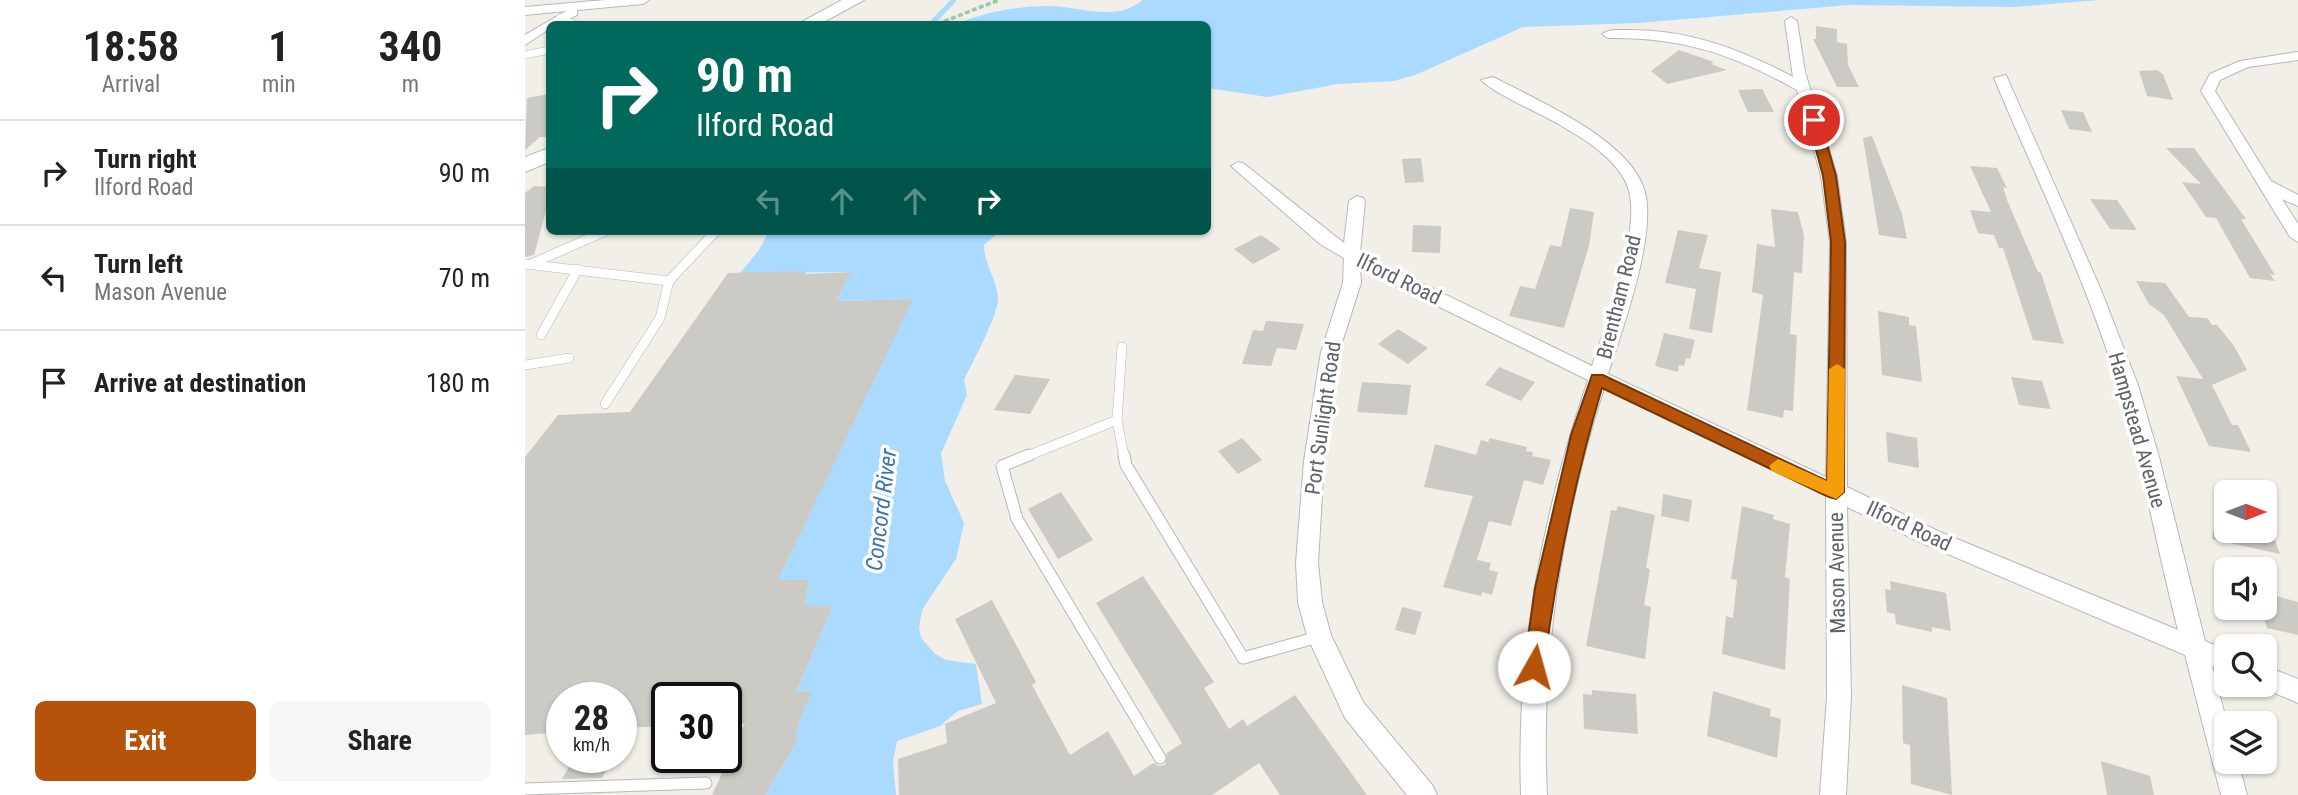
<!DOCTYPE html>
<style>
body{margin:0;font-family:"Roboto Condensed",sans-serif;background:#f6f6f6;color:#222;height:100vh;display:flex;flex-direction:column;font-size:26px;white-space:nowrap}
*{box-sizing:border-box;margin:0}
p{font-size:23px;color:#767676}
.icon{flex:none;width:38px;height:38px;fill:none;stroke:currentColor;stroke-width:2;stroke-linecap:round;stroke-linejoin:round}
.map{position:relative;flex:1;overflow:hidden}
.side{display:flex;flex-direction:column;background:#fff;width:525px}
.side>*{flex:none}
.guide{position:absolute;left:21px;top:21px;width:665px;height:214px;border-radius:10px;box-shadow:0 2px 5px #0004;background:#00695c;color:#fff;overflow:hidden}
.needle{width:46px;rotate:90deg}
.fabs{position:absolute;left:1689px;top:480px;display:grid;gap:14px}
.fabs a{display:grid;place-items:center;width:63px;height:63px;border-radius:10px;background:#fff;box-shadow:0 2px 5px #0004;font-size:35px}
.speed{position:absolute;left:21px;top:682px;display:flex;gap:14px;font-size:35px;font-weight:700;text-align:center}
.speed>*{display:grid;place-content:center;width:91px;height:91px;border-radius:50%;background:#fff;box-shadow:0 2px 5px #0004;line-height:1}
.speed small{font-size:18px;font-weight:400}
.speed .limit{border:4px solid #111;border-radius:10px;background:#fff;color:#111}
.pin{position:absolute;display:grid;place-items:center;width:60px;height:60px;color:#fff;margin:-30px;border:4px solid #fff;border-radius:50%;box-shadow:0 2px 7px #0007}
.me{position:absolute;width:77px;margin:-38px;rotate:7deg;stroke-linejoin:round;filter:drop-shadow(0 0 5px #0008)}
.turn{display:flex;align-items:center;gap:24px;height:147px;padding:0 35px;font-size:32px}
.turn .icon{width:91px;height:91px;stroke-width:2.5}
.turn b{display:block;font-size:49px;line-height:60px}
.lanes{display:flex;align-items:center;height:66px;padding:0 35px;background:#0003;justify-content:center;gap:35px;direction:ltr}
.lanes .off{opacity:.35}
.eta{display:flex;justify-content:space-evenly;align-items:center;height:119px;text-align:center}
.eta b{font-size:42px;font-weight:700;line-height:49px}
.cta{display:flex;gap:14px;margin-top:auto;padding:14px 35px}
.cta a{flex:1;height:80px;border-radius:10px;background:#b45309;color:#fff;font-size:28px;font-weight:700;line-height:80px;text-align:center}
.cta a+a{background:#f6f6f6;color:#222}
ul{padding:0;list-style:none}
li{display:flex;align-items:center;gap:21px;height:105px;padding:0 35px;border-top:2px solid #e0e0e0}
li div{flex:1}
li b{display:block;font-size:26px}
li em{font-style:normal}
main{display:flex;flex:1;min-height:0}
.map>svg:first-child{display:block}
</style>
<main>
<section class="side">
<div class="eta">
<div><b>18:58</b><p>Arrival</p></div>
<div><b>1</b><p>min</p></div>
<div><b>340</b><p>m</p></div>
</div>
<ul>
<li><svg class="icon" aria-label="right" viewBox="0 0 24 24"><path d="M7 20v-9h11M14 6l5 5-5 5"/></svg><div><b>Turn right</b><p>Ilford Road</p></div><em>90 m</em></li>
<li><svg class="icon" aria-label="left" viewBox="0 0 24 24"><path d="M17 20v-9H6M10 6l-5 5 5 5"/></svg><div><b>Turn left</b><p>Mason Avenue</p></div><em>70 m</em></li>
<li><svg class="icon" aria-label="arrive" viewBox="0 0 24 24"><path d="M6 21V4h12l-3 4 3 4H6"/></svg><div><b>Arrive at destination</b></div><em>180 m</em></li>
</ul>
<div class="cta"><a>Exit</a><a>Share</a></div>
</section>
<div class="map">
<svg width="1773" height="795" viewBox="0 0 1773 795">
<rect width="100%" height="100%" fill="#f1efe8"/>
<g fill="#aadaff">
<path d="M618,0H1574L1487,7L1325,5L1113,23L998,27L890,75L869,81L813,84L742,97L683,88L682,24H432C458,12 494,6 523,6C556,6 589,23 618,0Z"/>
<path d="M244,231H476L459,245C459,265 472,279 473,298C473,316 447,363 439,380L442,395L416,453L420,481L439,523L431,559L397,610L394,628L396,638L410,654L421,660L451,664L457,704L433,711L415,726L372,741L368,761L371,795H240L271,743L272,727L286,691L271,692L308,606H280L284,580H253L387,299L311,301L325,272L215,273L234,250Z"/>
</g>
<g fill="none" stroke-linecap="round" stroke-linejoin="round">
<polyline stroke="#aadaff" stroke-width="5" points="406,24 429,0"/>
</g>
<g fill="#cccac5">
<polygon points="1291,26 1312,29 1312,42 1322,44 1323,65 1334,87 1312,87 1288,39 1291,39"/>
<polygon points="1154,50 1189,62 1186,64 1202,70 1142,84 1126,71"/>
<polygon points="1632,70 1638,74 1648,100 1622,96 1614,71"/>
<polygon points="1237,89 1249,112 1223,112 1213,90"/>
<polygon points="24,94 24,137 15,137 0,150 2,98"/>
<polygon points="1536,110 1558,112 1567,132 1544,129"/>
<polygon points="1347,136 1377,214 1382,239 1354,235 1338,138"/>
<polygon points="1641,148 1669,148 1721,219 1716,219 1750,275 1745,274 1750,281 1725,278 1691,218 1681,217 1657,182 1676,184"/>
<polygon points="896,158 899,182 880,183 877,159"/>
<polygon points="1445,166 1472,168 1482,188 1478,187 1482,200 1513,272 1516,273 1539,344 1508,340 1478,248 1474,248 1469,235 1453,233 1445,210 1466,212"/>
<polygon points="9,186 24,187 24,200 9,255 0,257 0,193"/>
<polygon points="1565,199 1592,200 1612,230 1585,229"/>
<polygon points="1045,208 1069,212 1064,246 1039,328 984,316 995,286 1010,289 1025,245 1036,247"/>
<polygon points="1246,209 1273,212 1279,236 1277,273 1269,272 1265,334 1272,335 1268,411 1259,410 1258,418 1222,410 1238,295 1227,292 1232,244 1250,247"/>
<polygon points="888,225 916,226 915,253 887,252"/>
<polygon points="1153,230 1183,235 1174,268 1196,272 1187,333 1164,329 1171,289 1140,283"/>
<polygon points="736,235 756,249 728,264 709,249"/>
<polygon points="281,271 280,274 326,272 311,301 388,299 253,580 284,580 280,606 308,606 271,692 287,691 272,727 271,743 240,795 187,795 220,723 201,724 201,698 142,698 142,726 96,728 96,698 37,698 37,732 0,735 0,457 33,415 105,412 203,273"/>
<polygon points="1611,281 1640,283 1664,317 1682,318 1687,325 1692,325 1709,346 1722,370 1687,385 1707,425 1713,425 1726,452 1684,446 1651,376 1678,379 1639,315 1624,304"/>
<polygon points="1353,311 1384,317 1384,325 1391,326 1397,382 1357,375"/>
<polygon points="741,321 779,324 771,350 752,348 746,366 717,364 728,330 738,331"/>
<polygon points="873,329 903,348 883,364 853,344"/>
<polygon points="1139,333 1170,340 1165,359 1161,358 1159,366 1154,365 1153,372 1130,366"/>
<polygon points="974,367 1010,382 996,401 960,385"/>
<polygon points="490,375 525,379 505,414 469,410"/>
<polygon points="1486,377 1517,381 1526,409 1494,405"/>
<polygon points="837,382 886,385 882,415 832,412"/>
<polygon points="1361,432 1392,438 1394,468 1363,462"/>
<polygon points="717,438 737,460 713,474 693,451"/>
<polygon points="965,438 1002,447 1001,451 1008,452 1007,456 1026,460 1018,485 999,480 986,526 964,521 952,560 966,563 964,570 973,572 967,595 957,592 956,596 918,587 948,496 899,487 910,444 951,455 956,440 963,442"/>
<polygon points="536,492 568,540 533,559 503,509"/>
<polygon points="1138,494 1167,500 1164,522 1136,516"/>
<polygon points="1093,506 1130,515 1121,568 1125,569 1119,605 1126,607 1120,659 1061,646 1086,510 1091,511"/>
<polygon points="1217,506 1249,515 1248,519 1265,524 1260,577 1265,579 1260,670 1197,654 1201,616 1208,618 1212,580 1206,579"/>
<polygon points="1688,530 1746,530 1755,554 1687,539"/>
<polygon points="618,576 689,682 679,688 704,729 718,719 722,726 770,695 842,795 755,795 734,763 687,795 374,795 373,759 422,743 420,724 471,703 430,619 467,600 511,682 507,685 545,755 583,731 609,776 628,763 634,766 640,765 642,753 657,743 571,603"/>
<polygon points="1365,581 1421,593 1426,631 1407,627 1407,632 1371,624 1370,614 1362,612 1360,589 1366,590"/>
<polygon points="1740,593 1773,602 1773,635 1742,628 1736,607 1740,607"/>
<polygon points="877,607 897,612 890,635 870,630"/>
<polygon points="1377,685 1422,698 1427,795 1386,784 1385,745 1378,743"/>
<polygon points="1067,690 1111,694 1113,734 1059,729 1058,694 1067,695"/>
<polygon points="1188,691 1246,709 1245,716 1256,719 1252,758 1182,736"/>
<polygon points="49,758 88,758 77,778 37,779"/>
<polygon points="1576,761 1625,776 1629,795 1582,795"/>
</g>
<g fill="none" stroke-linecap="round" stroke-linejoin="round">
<g stroke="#b5b8bc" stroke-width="8">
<g id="lane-far2">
<polyline points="35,18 49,24"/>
<polyline points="0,55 24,50"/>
</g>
</g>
<g stroke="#b5b8bc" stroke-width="10">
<g id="lane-far1">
<polyline points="8,263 81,231"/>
<polyline points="0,264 144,281 191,231"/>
<polyline points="16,335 53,269"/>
<polyline points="597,347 592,420 599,457"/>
<polyline points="0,365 44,358"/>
<polyline points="80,404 135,318 144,281"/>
<polyline points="500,457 592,420"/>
</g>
</g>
<g stroke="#b5b8bc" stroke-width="13">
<g id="lane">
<polyline points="504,455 477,466 492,519 635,758"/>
<polyline points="599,455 601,465 718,658 793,637"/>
<polyline points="0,789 181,783"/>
</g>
</g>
<g stroke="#b5b8bc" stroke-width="2">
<g id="street">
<polygon points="80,0 124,0 118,4 52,10 52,15 33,24 24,24 24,29 0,45 0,35 41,11 0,15 0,7"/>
<path d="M1266,17L1272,21L1280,72L1312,176L1321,242L1322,487L1415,532L1653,630C1632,549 1618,467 1594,388C1562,282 1512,180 1469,78L1481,75L1576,290L1613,385L1634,457L1680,641L1701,650V672L1687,666L1702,723L1701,761H1713L1722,795H1696L1660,655L1399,544L1322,507L1326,696L1321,795H1295L1302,696L1301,496L1079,388C1037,519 1015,657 1022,795H996C991,654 1017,514 1063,380L835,268L836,283L814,352L799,461L793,563L797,602L806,635L838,702L908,786L912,795H882L820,718L782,636L773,602L771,563L779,461L796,352L818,283L819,258L795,244L706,166L713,162L718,163L819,243L824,201L832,196L838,198L840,201L835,253L1067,366C1081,325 1119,224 1102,185C1091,158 1059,139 1035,125C1015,113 971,95 956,80L968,77C1012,100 1099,137 1118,186C1135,228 1097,330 1083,374L1301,477L1305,242L1296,176L1272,90C1207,54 1158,37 1083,38L1077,34C1084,29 1093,30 1102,30C1162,29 1216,49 1268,77L1260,21Z"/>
<polygon points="1773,52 1773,60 1723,67 1695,80 1690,91 1746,181 1773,195 1773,206 1757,199 1773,224 1773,242 1765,237 1676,91 1685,74 1715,61"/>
<polygon points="1740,666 1773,679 1773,703 1731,685 1740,684"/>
</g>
</g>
<g stroke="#b6babf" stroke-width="2">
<g id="secondary">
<polygon points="317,0 339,0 295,24 273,24"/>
<polygon points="24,148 24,162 0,172 0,157"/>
</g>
</g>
<polyline stroke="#9cc7a9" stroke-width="3.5" stroke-dasharray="5 2.5" stroke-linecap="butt" points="412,24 474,0"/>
<use href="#lane-far2" stroke="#fff" stroke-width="7"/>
<use href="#lane-far1" stroke="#fff" stroke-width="9"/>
<use href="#lane" stroke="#fff" stroke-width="11"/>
<use href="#street" fill="#fff" fill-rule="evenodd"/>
<use href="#secondary" fill="#fff" fill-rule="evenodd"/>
</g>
<path fill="#b45309" stroke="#753606" stroke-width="2" d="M1289,117L1295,120L1311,176L1320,242L1319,492L1311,499L1304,497L1077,388C1050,479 1031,572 1019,667L1016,673L1009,676L1002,673L999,667L1010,588L1046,435L1067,375H1078L1302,481L1306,242L1298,176L1283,120Z"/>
<polygon fill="#f59e0b" points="1312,364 1320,369 1319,492 1311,499 1247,471 1244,466 1253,459 1302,481 1304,369"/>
<g text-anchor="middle" stroke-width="7" stroke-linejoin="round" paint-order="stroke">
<g font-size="21" fill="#5f6368" stroke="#fff">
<text transform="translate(874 279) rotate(26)" y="7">Ilford Road</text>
<text transform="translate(1094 297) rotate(-76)" y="7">Brentham Road</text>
<text transform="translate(798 418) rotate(-82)" y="7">Port Sunlight Road</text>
<text transform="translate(1612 430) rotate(74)" y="7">Hampstead Avenue</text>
<text transform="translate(1384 526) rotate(25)" y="7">Ilford Road</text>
<text transform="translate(1312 573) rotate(-91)" y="7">Mason Avenue</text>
</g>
<g font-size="23" font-style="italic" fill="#4174aa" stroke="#fff">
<text transform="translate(356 510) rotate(-83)" y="8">Concord River</text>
</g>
</g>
</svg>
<div class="fabs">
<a><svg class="needle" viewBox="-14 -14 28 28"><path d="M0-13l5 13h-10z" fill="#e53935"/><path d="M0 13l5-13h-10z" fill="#767676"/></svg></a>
<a><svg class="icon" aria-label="sound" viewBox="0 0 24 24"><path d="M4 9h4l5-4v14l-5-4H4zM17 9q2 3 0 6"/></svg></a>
<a><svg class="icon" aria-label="search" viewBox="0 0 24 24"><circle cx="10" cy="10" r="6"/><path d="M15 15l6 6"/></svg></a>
<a><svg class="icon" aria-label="layers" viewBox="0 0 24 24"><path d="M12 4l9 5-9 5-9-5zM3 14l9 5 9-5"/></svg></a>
</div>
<div class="speed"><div>28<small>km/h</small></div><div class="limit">30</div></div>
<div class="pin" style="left:1289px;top:120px;background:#d93025"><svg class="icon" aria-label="arrive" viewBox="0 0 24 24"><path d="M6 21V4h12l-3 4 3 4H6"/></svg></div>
<svg class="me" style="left:1009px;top:667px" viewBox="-20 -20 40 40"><circle r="19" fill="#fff"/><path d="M0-13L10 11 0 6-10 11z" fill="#b45309"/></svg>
<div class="guide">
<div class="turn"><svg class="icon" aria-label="right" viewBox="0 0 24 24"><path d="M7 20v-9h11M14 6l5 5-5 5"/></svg><div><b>90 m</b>Ilford Road</div></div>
<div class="lanes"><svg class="icon off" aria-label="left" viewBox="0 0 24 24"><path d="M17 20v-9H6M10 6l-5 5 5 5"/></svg><svg class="icon off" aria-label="ahead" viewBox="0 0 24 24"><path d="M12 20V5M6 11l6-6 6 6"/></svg><svg class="icon off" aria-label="ahead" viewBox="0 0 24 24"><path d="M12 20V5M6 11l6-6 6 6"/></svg><svg class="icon" aria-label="right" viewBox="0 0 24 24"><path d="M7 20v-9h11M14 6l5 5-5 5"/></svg></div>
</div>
</div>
</main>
